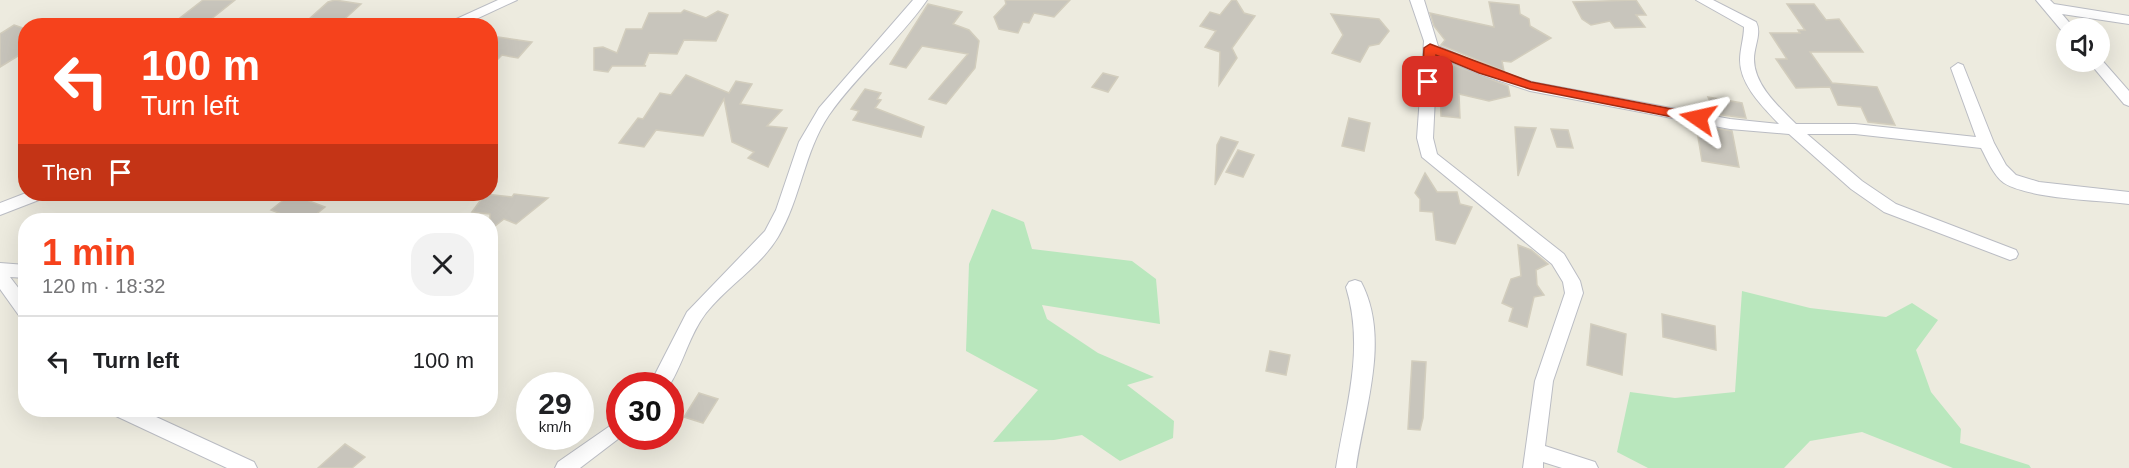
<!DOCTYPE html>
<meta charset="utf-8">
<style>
body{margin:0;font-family:Arial,sans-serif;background:#f2f2f2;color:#202124;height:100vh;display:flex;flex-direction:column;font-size:22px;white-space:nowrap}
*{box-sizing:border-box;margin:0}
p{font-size:20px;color:#757577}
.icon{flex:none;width:33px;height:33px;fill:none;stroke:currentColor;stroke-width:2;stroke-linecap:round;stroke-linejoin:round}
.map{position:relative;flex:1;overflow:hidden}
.details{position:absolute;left:18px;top:213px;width:480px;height:204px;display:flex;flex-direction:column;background:#fff;border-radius:24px;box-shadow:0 6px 24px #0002}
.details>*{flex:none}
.guide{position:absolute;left:18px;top:18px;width:480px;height:183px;border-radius:24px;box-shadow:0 6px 24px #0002;background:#f6421c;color:#fff;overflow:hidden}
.fabs{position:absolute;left:2056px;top:18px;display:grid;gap:12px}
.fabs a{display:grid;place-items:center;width:54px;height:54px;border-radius:50%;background:#fff;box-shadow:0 6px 24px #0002;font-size:30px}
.speed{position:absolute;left:516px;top:372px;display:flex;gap:12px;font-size:30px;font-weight:700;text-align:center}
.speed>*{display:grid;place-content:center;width:78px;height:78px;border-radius:50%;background:#fff;box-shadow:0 6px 24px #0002;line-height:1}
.speed small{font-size:15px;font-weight:400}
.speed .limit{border:9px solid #d22;background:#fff;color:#111}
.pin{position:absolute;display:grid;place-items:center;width:51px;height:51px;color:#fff;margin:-26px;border-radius:12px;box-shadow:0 3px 9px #0006}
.me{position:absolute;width:66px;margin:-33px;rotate:281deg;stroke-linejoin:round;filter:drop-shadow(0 0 4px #0008)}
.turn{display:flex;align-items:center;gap:21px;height:126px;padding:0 24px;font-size:27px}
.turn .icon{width:78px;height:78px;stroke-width:2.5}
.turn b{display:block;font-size:42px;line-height:51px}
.then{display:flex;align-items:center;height:57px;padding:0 24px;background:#0003;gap:12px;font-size:22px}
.round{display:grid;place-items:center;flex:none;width:63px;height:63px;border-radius:24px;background:#f2f2f2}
.head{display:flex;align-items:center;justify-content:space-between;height:102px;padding:0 24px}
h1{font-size:36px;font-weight:600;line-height:45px;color:#f6421c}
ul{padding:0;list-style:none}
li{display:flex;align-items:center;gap:18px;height:90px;padding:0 24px;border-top:2px solid #e0e0e0}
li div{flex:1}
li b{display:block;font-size:22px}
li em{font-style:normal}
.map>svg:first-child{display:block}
</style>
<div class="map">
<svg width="2129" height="468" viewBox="0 0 2129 468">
<rect width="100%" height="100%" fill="#edebdf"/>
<g fill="#b9e7bd">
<polygon points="992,209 1024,222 1032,249 1132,261 1156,279 1160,324 1042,305 1047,319 1098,353 1154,377 1127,385 1174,421 1173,438 1120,461 1082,435 1054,440 993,442 1038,390 966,351 969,264"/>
<polygon points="1742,291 1810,308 1886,317 1912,303 1938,320 1916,350 1931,392 1961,429 1960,443 2029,465 2031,468 1953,468 1862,432 1810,441 1784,468 1648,468 1617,452 1630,392 1675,398 1735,392"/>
</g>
<g fill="#c8c5bc" stroke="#d2cdbd" stroke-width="1.5">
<polygon points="203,0 235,0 205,24 180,18"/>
<polygon points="335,0 361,4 338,25 309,19 328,2"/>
<polygon points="1005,0 1070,0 1054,17 1034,13 1029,23 1023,22 1018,33 999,29 994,17 1006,4"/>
<polygon points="1232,0 1236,0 1244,13 1255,16 1232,48 1237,58 1219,85 1220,52 1205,47 1216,31 1200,26 1210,12 1220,15"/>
<polygon points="1636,0 1646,15 1636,15 1645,27 1615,28 1610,21 1591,25 1582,19 1573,2"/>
<polygon points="1489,2 1519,5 1520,14 1529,19 1530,26 1551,38 1511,62 1502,61 1504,71 1441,45 1445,40 1434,26 1430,13 1494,27"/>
<polygon points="928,4 962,12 953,24 969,30 979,41 975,68 946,104 929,99 968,54 922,46 906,68 890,64"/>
<polygon points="1787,4 1814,4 1826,20 1839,19 1863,52 1810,52 1832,83 1877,87 1895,125 1868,122 1861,107 1838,105 1830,87 1796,88 1776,59 1787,59 1770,33 1800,33 1798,30 1805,30"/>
<polygon points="684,10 706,18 718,11 728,15 716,41 684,40 677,54 649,53 644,65 646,66 612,66 608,72 594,70 594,48 603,47 617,53 626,29 642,29 649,13 681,13"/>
<polygon points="1331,14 1379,19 1389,31 1379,44 1369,46 1360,62 1332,53 1343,35"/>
<polygon points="14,25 26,29 26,51 0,67 0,34"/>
<polygon points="498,37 532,42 518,58 502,55 490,67 490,44"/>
<polygon points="1439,59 1508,86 1510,96 1489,101 1459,94 1460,118 1441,116 1440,86 1453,66"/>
<polygon points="1103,73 1118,77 1108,92 1092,87"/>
<polygon points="686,75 729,93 736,81 752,84 740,104 782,110 767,126 787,128 768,167 748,158 754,152 732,142 724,99 703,136 656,130 644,147 619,143 638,118 643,119 660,93 671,95"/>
<polygon points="865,89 881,93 877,99 881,100 875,108 924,127 921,137 853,120 859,111 851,109"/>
<polygon points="1708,97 1742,103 1746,118 1715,114"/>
<polygon points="1349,118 1370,123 1364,151 1342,146"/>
<polygon points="1696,125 1732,131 1739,167 1702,161"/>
<polygon points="1515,127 1536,128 1518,176"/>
<polygon points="1551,129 1568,130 1573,148 1557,147"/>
<polygon points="1221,137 1238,142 1215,185 1217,145"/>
<polygon points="1238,150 1254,155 1243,177 1226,172"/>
<polygon points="1425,173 1437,192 1457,192 1460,204 1472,207 1455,244 1436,240 1433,212 1420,211 1420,199 1415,193"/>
<polygon points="291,194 325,207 309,220 297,220 271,210"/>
<polygon points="485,194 512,197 514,194 548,198 516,224 504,219 490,230 490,214 472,212"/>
<polygon points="1518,245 1531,250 1548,264 1536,270 1537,285 1544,295 1534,297 1527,327 1509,321 1513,308 1502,303 1511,279 1521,276"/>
<polygon points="1662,314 1715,326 1716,350 1663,337"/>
<polygon points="1591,324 1626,334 1622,375 1587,365"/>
<polygon points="1270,351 1290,355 1286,375 1266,371"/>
<polygon points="1412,361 1426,362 1423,418 1420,430 1408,429"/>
<polygon points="699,393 718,399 703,423 684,417"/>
<polygon points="345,444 365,457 352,468 318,468"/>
</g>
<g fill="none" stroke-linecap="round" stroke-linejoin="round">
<g stroke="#babcc3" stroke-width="2">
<g id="minor">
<polygon points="498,0 517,0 461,26 441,26"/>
<path d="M913,0H927C898,42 858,73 829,115C804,152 801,198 778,237C760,267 728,285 706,313C689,335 684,362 669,386H649L687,312L765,231L776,210L799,142L819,108Z"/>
<path d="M1410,0H1424L1438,46L1489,68L1532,82L1730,119L1779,124C1763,107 1740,85 1740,60C1740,49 1744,38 1744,27L1696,0H1713L1756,22C1762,33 1754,46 1754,59C1754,85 1779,107 1796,124H1855L1976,137L1951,68L1958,63L1963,65L1994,143L2006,165L2016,175L2039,182L2129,192V204C2098,200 2030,199 2004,183C1993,175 1987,159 1981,148L1855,134H1807L1862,181L1896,204L2016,250L2018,254L2016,258L2010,260L1884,212L1851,189L1789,134L1730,129L1530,91L1479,74L1437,56L1433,138L1437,154L1564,254L1580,281L1583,293L1553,381L1545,446L1595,462L1598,468H1562L1543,462V468H1523L1535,381L1565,293L1563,282L1552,264L1422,157L1417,138L1424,41Z"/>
<polygon points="2036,0 2050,0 2054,4 2129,16 2129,24 2062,14 2074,28 2067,28 2067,32 2062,31"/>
<polygon points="2100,58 2129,91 2129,106 2124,104 2089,62 2100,62"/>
<polygon points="26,193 46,194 44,198 0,215 0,203"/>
<polygon points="0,263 26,265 26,278 10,277 26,298 26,319 20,317 0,289"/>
<path d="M1355,280L1361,282C1391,338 1364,410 1356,468H1336C1346,406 1365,349 1346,287L1349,282Z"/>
<polygon points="114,410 141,410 254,462 257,468 227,468 116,416"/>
<polygon points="620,419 620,436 622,436 580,468 555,468 558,462"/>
</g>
</g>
<use href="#minor" fill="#fff" fill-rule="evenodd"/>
</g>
<polygon fill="#f6421c" stroke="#a02b12" stroke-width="1.5" points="1430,44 1531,82 1698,114 1704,118 1698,122 1530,89 1479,73 1436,55 1434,82 1428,86 1422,82 1424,48"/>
</svg>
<div class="fabs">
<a><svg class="icon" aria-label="sound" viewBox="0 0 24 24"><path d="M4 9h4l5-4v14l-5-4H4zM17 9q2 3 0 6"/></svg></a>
</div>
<div class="speed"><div>29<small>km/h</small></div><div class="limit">30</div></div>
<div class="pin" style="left:1428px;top:82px;background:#d93025"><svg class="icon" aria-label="arrive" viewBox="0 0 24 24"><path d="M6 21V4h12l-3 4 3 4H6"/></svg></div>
<svg class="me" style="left:1698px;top:118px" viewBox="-20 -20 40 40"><path d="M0-17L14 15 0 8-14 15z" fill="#f6421c" stroke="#fff" stroke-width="4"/></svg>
<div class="guide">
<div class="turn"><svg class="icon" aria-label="left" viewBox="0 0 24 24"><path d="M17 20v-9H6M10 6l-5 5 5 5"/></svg><div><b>100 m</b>Turn left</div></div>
<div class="then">Then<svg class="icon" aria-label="arrive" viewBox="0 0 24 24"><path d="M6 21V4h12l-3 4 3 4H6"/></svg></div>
</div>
<section class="details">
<div class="head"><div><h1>1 min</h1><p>120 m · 18:32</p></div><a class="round"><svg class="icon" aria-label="close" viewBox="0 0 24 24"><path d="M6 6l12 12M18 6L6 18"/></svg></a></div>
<ul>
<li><svg class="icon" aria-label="left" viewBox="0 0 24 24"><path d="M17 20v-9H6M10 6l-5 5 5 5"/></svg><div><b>Turn left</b></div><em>100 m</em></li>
</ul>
</section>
</div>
